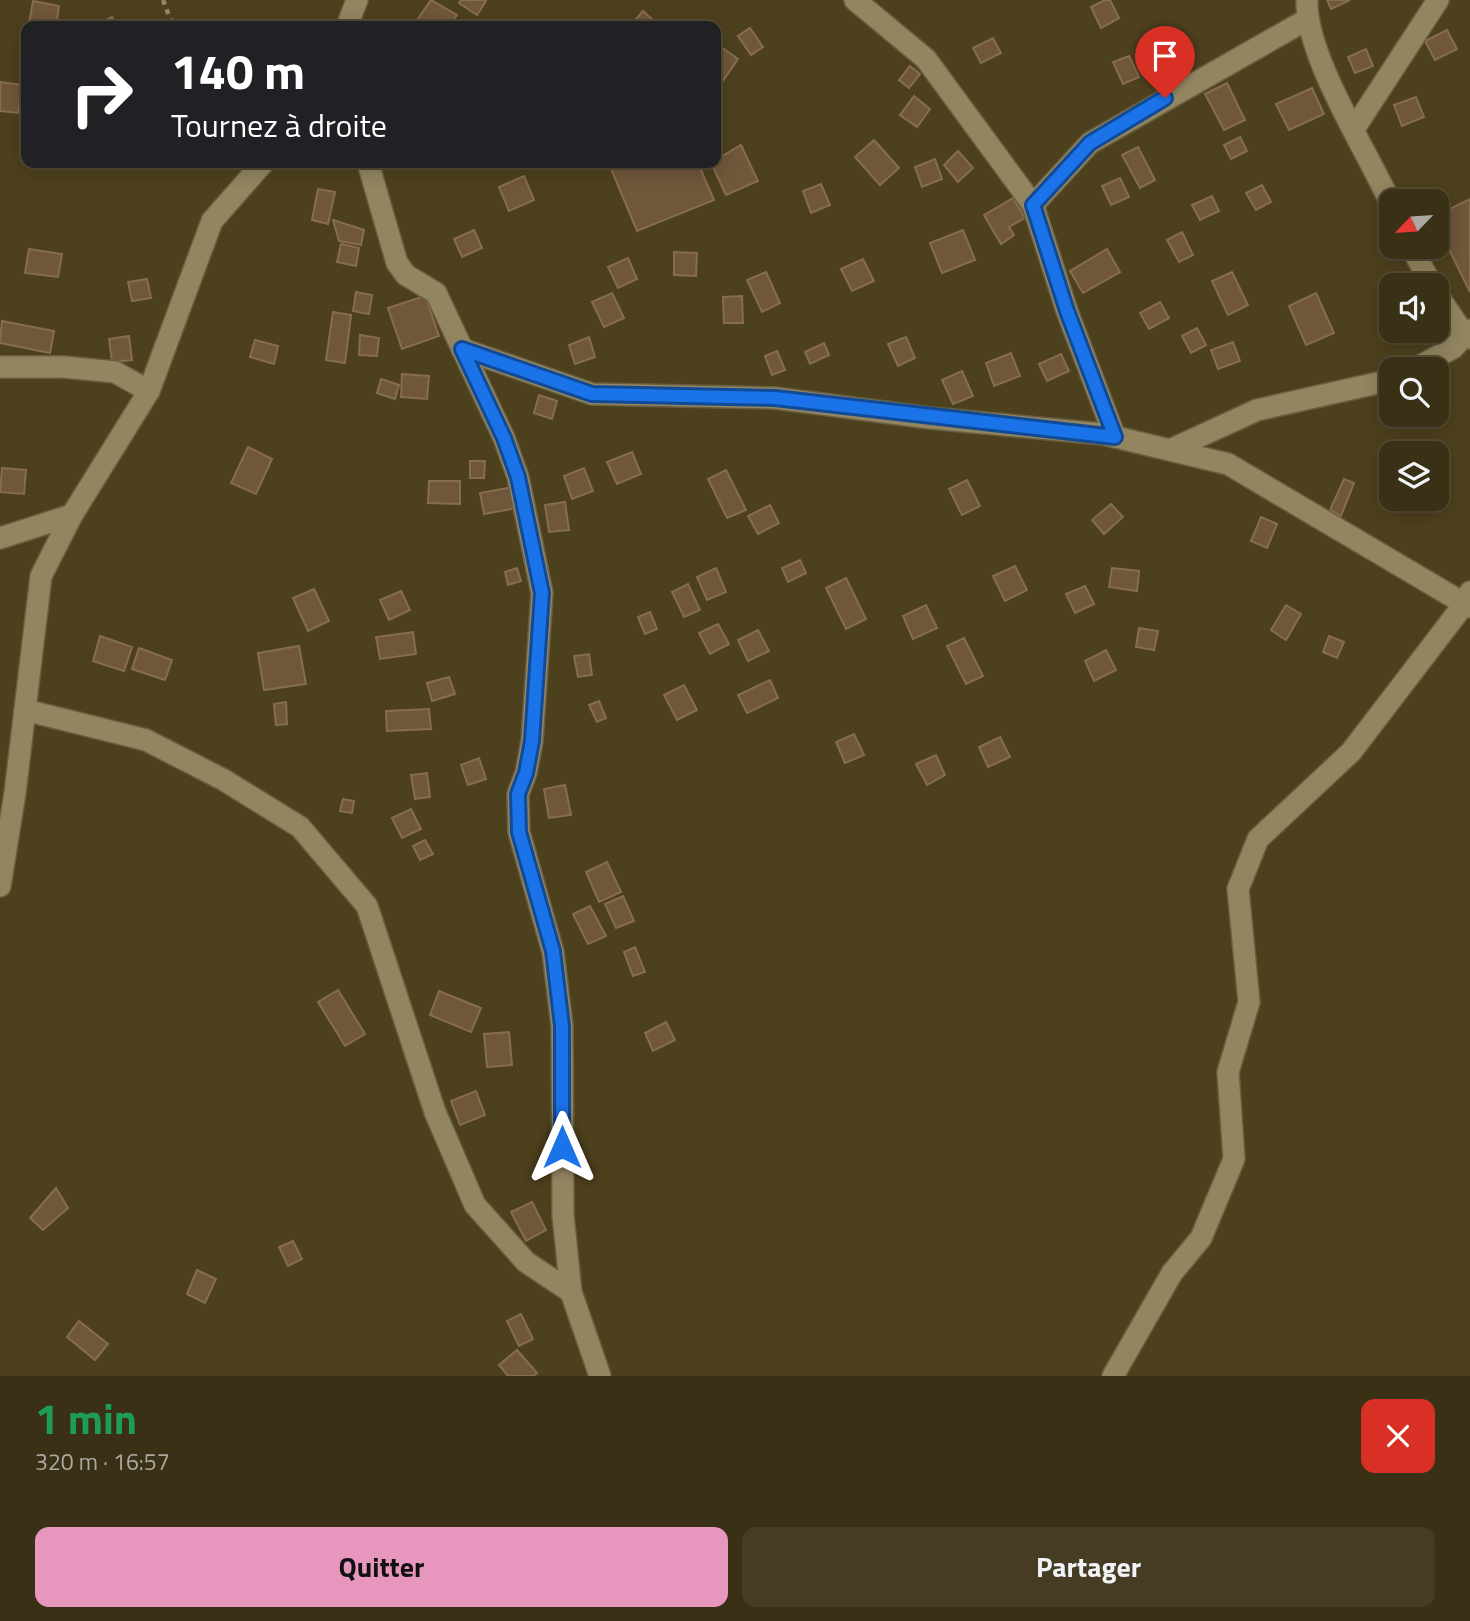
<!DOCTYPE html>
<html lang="fr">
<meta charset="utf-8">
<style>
body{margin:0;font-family:"Titillium Web",sans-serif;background:#453c23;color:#f1f3f6;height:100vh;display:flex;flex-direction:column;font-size:26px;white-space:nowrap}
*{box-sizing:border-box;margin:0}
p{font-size:23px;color:#aba9a1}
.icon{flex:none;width:38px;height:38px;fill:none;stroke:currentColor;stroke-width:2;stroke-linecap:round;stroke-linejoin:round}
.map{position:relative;height:1376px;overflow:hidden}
.side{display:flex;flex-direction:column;background:#3a3016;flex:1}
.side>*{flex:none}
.top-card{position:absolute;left:21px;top:21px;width:700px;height:147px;border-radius:14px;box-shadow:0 4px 18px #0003,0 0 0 2px #544b35;background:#202124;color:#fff;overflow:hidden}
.needle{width:46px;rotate:245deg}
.tools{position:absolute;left:1379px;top:189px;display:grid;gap:14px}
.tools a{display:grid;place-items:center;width:70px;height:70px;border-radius:14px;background:#3a3016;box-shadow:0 4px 18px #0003,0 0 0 2px #544b35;font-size:35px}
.pin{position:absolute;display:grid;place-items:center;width:60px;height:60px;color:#fff;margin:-72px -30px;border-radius:50% 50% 50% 0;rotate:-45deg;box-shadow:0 0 7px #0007}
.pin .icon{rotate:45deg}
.me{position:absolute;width:77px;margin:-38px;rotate:0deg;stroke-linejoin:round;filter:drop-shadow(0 0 5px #0008)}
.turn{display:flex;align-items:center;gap:24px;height:147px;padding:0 35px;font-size:32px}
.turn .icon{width:91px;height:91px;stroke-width:2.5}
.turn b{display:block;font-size:49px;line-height:60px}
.round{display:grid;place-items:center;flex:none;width:74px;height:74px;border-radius:14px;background:#453c23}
.headline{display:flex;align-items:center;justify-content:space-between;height:119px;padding:0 35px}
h1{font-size:42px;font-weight:700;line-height:52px;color:#1e9e55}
.button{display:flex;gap:14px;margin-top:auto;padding:14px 35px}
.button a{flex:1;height:80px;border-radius:14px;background:#e797bd;color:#111;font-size:28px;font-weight:700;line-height:80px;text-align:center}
.button a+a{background:#453c23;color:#f1f3f6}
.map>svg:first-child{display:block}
</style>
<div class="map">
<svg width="1470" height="1376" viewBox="0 0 1470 1376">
<rect width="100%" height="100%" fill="#4d401d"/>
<g fill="#70563a" stroke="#876d50" stroke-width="2">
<polygon points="431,0 457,15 449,26 413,26"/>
<polygon points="461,0 484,0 486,1 477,15 459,3"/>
<polygon points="1105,0 1110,0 1119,18 1101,28 1091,7"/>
<polygon points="1327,0 1350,0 1331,9"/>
<polygon points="33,1 59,6 56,26 29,23"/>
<polygon points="643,11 656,23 654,26 630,26"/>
<polygon points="112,17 116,26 96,26 95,25"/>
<polygon points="750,28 763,47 751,55 738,36"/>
<polygon points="1447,30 1457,49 1435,60 1425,41"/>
<polygon points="993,38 1001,53 981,63 973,48"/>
<polygon points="717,44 738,59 716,91 716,46"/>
<polygon points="1366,49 1373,66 1355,73 1348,57"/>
<polygon points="1129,56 1139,77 1123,84 1113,62"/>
<polygon points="910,66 920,74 909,88 899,80"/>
<polygon points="0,82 22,85 18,113 0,111"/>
<polygon points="1227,83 1245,120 1224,130 1205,94"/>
<polygon points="1312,88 1324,114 1289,130 1276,104"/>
<polygon points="914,96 930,109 917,127 900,115"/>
<polygon points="1416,97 1424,117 1402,126 1394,105"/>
<polygon points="1240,137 1247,151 1231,159 1224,145"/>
<polygon points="874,140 899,168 880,185 855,157"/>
<polygon points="741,145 758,181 726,195 711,163"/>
<polygon points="1138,147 1155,180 1140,188 1122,155"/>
<polygon points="958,151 973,168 958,182 944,165"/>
<polygon points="935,159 942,179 922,187 915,167"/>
<polygon points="698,163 714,200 637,231 609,164"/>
<polygon points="524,176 534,200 509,211 499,187"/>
<polygon points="1120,178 1129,197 1111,205 1102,186"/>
<polygon points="821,184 830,205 811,213 803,191"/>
<polygon points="1262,185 1271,202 1256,210 1246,193"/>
<polygon points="318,189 335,192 328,224 312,220"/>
<polygon points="1212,196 1219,211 1200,220 1192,205"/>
<polygon points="1013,198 1025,218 1009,227 1014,235 1001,244 984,215"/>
<polygon points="1470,199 1470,292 1437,225 1437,215"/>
<polygon points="333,220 364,230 361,245 339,241"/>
<polygon points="474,230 482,248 462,257 454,239"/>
<polygon points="963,230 975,260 942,273 930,243"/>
<polygon points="1182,232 1193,255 1179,262 1167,240"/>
<polygon points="341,244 359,248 356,266 337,262"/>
<polygon points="29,249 62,254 58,277 25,273"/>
<polygon points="1107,249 1120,272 1083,293 1070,271"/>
<polygon points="674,252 697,253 696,276 674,275"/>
<polygon points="628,258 637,279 618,288 608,267"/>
<polygon points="863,259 874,281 852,291 841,269"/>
<polygon points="766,272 780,303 762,312 747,280"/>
<polygon points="1232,272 1248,305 1228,315 1212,281"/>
<polygon points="147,279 151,298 132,301 128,282"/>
<polygon points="356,292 372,295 369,314 353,311"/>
<polygon points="612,293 624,318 604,327 592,302"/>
<polygon points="1316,293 1334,333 1306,345 1289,306"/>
<polygon points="425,296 439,336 402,349 388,308"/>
<polygon points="742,296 743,323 724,323 723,297"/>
<polygon points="1160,302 1169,318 1149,329 1140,313"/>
<polygon points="333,312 351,315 345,363 326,360"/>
<polygon points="2,321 54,331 50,353 0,343"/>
<polygon points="1197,328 1206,345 1191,353 1182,336"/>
<polygon points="360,335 379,338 377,356 359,355"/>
<polygon points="129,336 132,360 112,362 109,339"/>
<polygon points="589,337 595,357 575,364 569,345"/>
<polygon points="906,337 915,358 898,366 888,344"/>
<polygon points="255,340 278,346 274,364 250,357"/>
<polygon points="1233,342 1240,361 1218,369 1211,350"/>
<polygon points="824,343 829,355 810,364 805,352"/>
<polygon points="777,351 785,370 772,375 765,356"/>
<polygon points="1011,353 1020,376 994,386 986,363"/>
<polygon points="1061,354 1069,371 1047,381 1039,364"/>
<polygon points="962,371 973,396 953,404 942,380"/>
<polygon points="402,374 429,376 427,399 401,397"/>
<polygon points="381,379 399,385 395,399 377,393"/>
<polygon points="539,395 557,401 552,419 534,413"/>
<polygon points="248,447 272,459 256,494 231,483"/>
<polygon points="632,452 641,474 617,484 607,462"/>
<polygon points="470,461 485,461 484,478 470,478"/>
<polygon points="2,468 26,470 24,494 0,492"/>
<polygon points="584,468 593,491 572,499 564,476"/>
<polygon points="726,470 746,510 727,518 708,479"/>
<polygon points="1344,479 1354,483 1341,516 1330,510"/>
<polygon points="967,480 980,506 962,515 949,489"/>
<polygon points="429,481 460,481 460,504 428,503"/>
<polygon points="513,487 517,508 484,514 480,493"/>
<polygon points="565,502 569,530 549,532 545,505"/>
<polygon points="1111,504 1123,517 1104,534 1092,520"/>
<polygon points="770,505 779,523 758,534 748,516"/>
<polygon points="1261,517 1277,524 1267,548 1251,541"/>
<polygon points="800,560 806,573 788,582 782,568"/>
<polygon points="1015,566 1027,590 1005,601 993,576"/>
<polygon points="517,568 521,581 508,585 505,572"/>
<polygon points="716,568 726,592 707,600 697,577"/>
<polygon points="1112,568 1139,571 1137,591 1109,587"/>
<polygon points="846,578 866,619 846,629 826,588"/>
<polygon points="688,584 700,610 684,617 672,592"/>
<polygon points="1085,586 1094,604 1075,613 1066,594"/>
<polygon points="314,589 329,621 308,631 293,598"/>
<polygon points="401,591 410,610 389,620 380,600"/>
<polygon points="926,605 937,628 913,639 903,616"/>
<polygon points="1286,605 1301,614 1286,640 1271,630"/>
<polygon points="650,612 657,629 645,634 638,617"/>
<polygon points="718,624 729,644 710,654 699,633"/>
<polygon points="1139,628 1158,631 1154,650 1136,647"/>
<polygon points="758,630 769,651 748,661 738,640"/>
<polygon points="413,632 416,654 380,659 376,637"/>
<polygon points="100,636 132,647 124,671 93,661"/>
<polygon points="1329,636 1344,642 1337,658 1323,652"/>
<polygon points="964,638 983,676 966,684 947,646"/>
<polygon points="299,646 306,684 264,690 258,653"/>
<polygon points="139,648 172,660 165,680 132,669"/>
<polygon points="1106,650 1116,670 1094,681 1085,661"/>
<polygon points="589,654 592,675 578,677 574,656"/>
<polygon points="449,677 455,694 432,701 427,683"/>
<polygon points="770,680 778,698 747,713 738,695"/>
<polygon points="684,685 697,710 677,720 664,695"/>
<polygon points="599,701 606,718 597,722 589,705"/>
<polygon points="286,702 287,724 276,725 274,704"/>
<polygon points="429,709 431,729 387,731 386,711"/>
<polygon points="854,734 864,755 845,763 836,742"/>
<polygon points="1000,737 1010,757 988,767 979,747"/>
<polygon points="936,755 945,775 927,785 916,764"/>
<polygon points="479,758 486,779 468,785 461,765"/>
<polygon points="427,773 430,797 415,799 411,775"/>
<polygon points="565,785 571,815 549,818 544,789"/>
<polygon points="343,799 354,801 352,813 340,811"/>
<polygon points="411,809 421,829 402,838 392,818"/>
<polygon points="425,840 433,854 420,860 413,846"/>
<polygon points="607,862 621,892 599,902 586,872"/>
<polygon points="623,896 634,921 616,928 605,904"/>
<polygon points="590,906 606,936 588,944 573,914"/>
<polygon points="635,947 645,972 633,976 624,952"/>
<polygon points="338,990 365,1034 345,1046 318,1002"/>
<polygon points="439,991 481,1008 471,1032 430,1015"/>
<polygon points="666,1022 675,1040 653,1051 645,1033"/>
<polygon points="509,1032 512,1065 487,1067 484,1034"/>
<polygon points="476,1091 485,1115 460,1125 451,1101"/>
<polygon points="56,1188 68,1208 43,1230 30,1218"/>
<polygon points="532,1202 546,1230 526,1241 511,1212"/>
<polygon points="293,1241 302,1259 288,1266 279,1247"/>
<polygon points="197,1270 216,1279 205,1303 187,1294"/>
<polygon points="521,1314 533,1339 519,1346 507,1321"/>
<polygon points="79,1321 108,1344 95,1360 67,1337"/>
<polygon points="517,1350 537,1373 534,1376 508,1376 499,1365"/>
</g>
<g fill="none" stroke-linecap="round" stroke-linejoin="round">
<g stroke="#685e3f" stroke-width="24">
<g id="street">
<polyline points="855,0 926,59 1033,205 1067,311 1115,437"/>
<path d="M1307,0C1305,55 1367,151 1391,204"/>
<polyline points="347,26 357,0"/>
<polyline points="1354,129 1438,0"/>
<polyline points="368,163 397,263 406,275 436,293 504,438 518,477 542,593 532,741 526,773 518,794 519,832 553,952 562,1026 563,1215 571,1292 600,1376"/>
<polyline points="1033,205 1090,143 1306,20"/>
<polyline points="1411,247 1432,285"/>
<polyline points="1437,294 1465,336 1470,338"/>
<polyline points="462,349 592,394 775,398 930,418 1103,434 1228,464 1470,607"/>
<polyline points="0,367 64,367 115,372 149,391"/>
<polyline points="1414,369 1453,348 1470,330"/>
<polyline points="1170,450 1257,410 1391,380"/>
<polyline points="0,538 72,515"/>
<polyline points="25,710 146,740 224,780 300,827 367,906 435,1112 475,1205 526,1262 571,1292"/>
<polyline points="0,886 15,793 41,576 72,515 149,391 212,221 263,163"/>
<polyline points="1113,1376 1172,1273 1201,1238 1234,1159 1228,1072 1249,1002 1238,889 1258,839 1351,752 1465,603 1470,592"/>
</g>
</g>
<polyline stroke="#92886c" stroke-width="4.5" stroke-dasharray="5 5" stroke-linecap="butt" points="163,0 173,26"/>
<use href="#street" stroke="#938560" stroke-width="21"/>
</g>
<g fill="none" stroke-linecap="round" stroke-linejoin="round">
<g stroke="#114b97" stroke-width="18">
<polyline id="route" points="562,1147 562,1026 553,951 519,832 518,794 526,773 532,741 542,593 518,477 504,438 462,349 592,394 775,398 1115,437 1067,311 1033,205 1090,143 1165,98"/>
</g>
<use href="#route" stroke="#1a73e8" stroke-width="12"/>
</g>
</svg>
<div class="tools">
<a><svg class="needle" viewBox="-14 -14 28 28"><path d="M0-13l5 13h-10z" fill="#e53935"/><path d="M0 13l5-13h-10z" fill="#aba9a1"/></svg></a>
<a><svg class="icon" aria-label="sound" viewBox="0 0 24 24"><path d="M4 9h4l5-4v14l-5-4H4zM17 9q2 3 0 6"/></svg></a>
<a><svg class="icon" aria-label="search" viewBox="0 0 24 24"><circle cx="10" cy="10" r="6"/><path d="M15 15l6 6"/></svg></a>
<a><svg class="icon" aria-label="layers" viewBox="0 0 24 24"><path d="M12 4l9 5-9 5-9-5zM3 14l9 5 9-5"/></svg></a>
</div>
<div class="pin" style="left:1165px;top:98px;background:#d93025"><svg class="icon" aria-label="arrive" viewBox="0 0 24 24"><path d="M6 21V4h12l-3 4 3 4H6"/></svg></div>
<svg class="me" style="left:562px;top:1147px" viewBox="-20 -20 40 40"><path d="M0-17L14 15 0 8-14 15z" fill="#1a73e8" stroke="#fff" stroke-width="4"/></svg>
<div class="top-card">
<div class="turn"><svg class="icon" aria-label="right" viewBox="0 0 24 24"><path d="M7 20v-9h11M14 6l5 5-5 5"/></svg><div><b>140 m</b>Tournez à droite</div></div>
</div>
</div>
<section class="side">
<div class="headline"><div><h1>1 min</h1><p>320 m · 16:57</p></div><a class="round" style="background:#d93025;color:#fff"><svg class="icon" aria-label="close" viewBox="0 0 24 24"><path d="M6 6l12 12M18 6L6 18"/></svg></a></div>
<div class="button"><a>Quitter</a><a>Partager</a></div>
</section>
